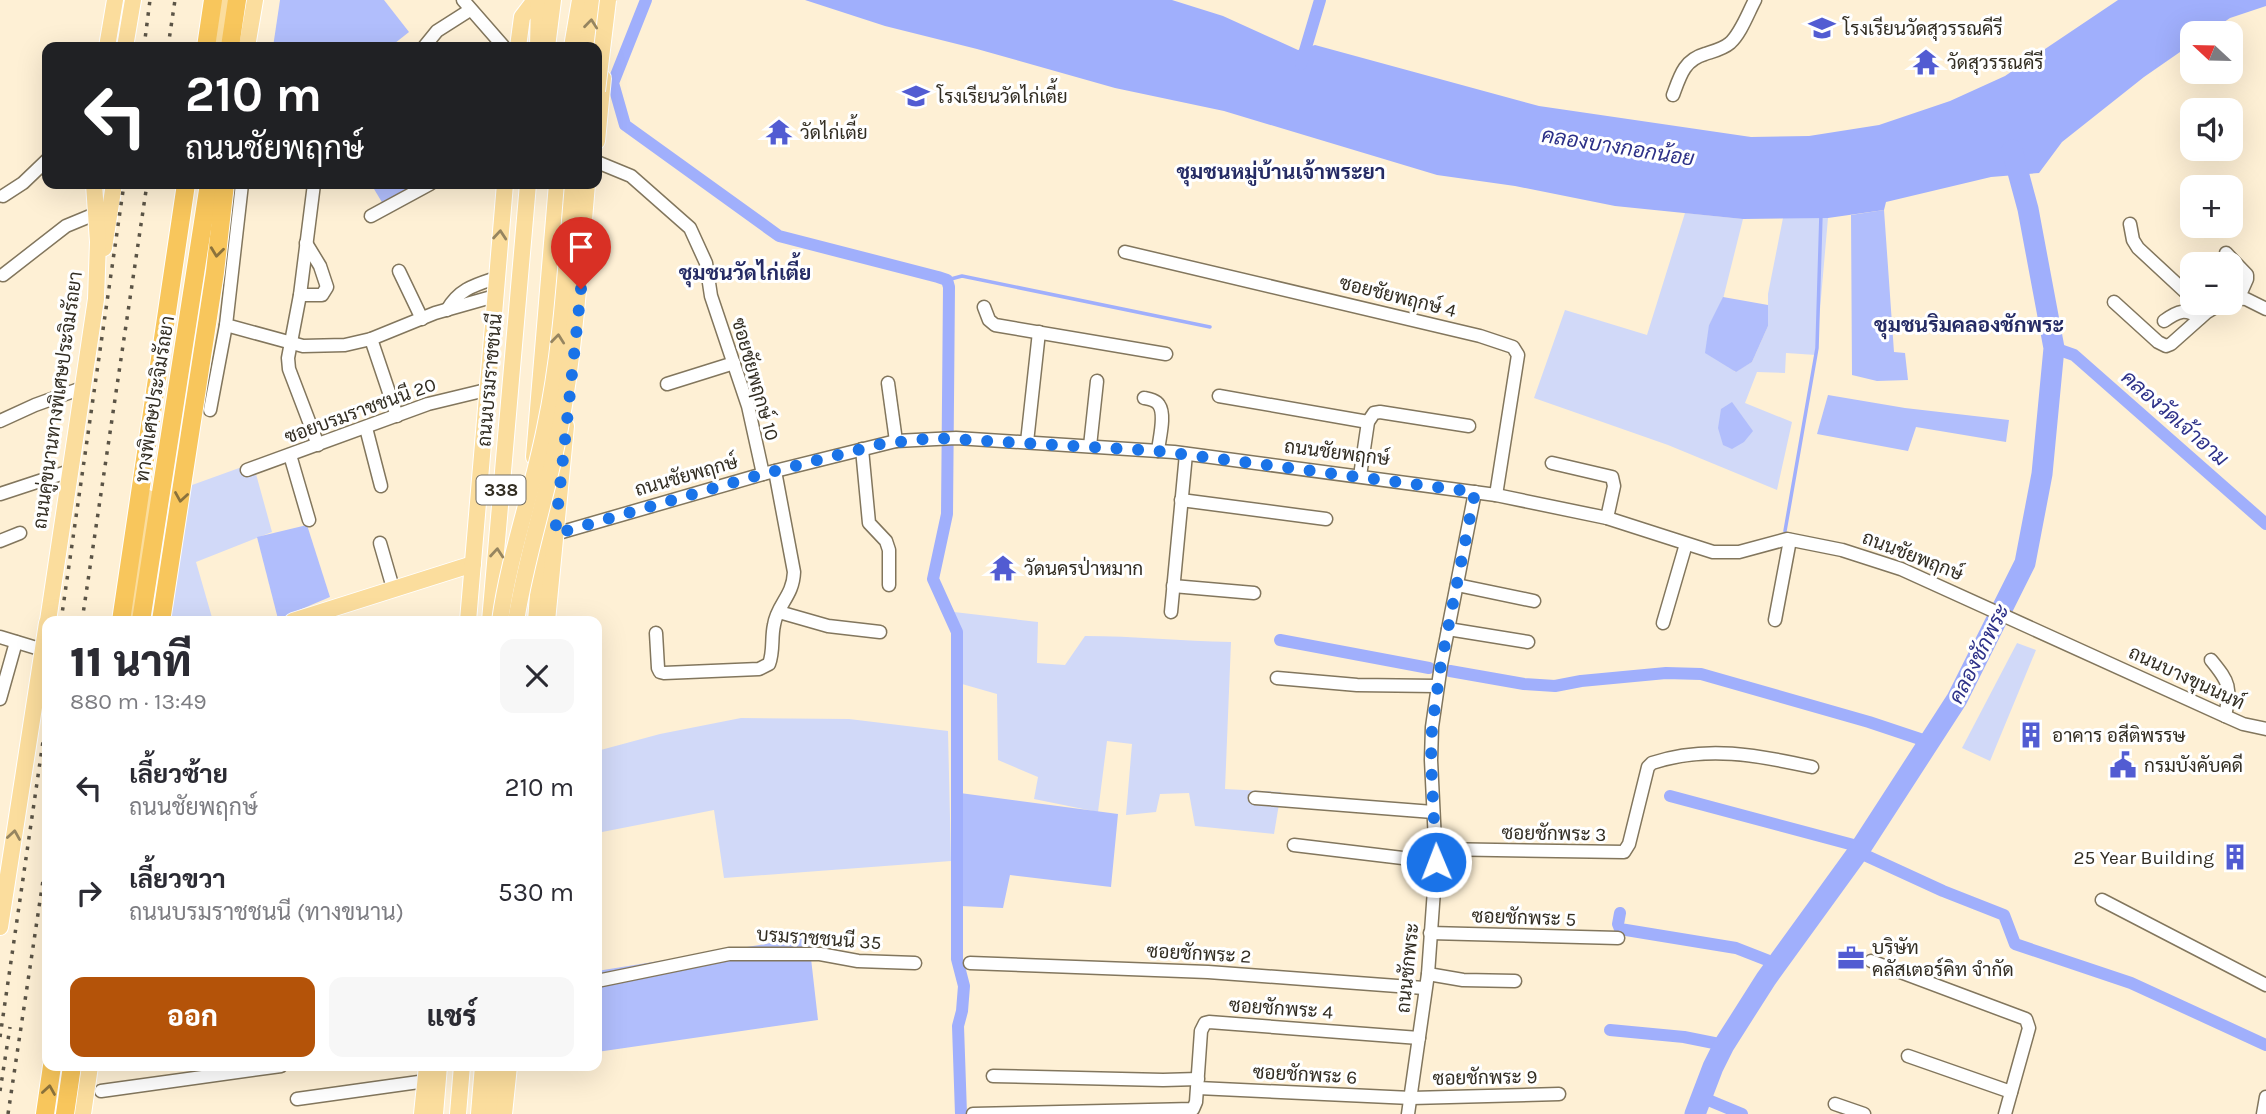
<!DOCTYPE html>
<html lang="th">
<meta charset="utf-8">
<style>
body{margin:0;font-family:Karla,Sarabun,sans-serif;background:#f7f7f7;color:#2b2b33;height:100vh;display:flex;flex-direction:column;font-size:26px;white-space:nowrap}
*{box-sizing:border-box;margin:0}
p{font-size:23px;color:#7c7c81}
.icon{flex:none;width:38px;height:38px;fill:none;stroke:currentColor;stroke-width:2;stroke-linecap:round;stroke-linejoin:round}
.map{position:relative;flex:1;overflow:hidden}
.panel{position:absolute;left:42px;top:616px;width:560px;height:455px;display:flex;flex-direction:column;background:#fff;border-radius:14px;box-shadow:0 7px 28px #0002}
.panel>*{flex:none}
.hud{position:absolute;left:42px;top:42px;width:560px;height:147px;border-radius:14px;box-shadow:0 7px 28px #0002;background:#202124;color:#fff;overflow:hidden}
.needle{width:46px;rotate:292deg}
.tools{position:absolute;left:2180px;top:21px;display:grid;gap:14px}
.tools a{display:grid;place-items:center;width:63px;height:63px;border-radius:14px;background:#fff;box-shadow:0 7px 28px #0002;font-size:35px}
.pin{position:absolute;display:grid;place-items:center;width:60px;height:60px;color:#fff;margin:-72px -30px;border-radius:50% 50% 50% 0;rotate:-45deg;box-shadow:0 0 7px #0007}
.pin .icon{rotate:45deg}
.me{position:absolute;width:77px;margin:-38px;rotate:359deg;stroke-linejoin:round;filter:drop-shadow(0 0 5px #0008)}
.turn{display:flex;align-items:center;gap:24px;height:147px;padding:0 28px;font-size:32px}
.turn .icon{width:91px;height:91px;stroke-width:2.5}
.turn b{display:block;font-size:49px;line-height:60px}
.round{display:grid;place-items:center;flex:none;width:74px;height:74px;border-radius:14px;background:#f7f7f7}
.overview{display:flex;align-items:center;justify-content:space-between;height:119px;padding:0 28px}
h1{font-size:42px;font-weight:800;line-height:52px}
.button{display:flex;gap:14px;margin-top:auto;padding:14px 28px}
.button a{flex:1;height:80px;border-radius:14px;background:#b45309;color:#fff;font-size:28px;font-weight:800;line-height:80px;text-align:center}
.button a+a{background:#f7f7f7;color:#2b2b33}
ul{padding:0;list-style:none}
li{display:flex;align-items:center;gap:21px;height:105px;padding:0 28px}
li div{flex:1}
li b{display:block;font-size:26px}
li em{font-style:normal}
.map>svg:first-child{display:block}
</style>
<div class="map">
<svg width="2266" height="1114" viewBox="0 0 2266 1114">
<rect width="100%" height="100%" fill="#fef0d5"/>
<g fill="#d1d9f8">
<polygon points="1685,213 1743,219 1722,303 1709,325 1735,372 1752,362 1768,326 1768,294 1783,218 1828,218 1816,355 1786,353 1785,373 1757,372 1745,403 1792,422 1777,490 1668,445 1534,398 1565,310 1647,335"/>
<polygon points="253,463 272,532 196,562 213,621 153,621 170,493"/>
<path d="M954,612L1038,622L1037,663L1065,665L1085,636C1134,636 1182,641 1231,642L1225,789L1281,792L1274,834L1195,826L1189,793L1160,794L1156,812L1126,815L1132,744L1107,741L1098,812L1034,799L1038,777L998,760L997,694L962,684L963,634Z"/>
<polygon points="2017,643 2036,650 1990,761 1962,748"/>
<polygon points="741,718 849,719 948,731 951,861 724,878 714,810 597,833 597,751 660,734"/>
</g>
<g fill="#b1befc">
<polygon points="280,0 384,0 409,32 390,47 273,47"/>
<polygon points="371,184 424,184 383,204"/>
<polygon points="1884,210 1894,352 1905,353 1908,380 1877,381 1852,375 1851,215"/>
<polygon points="1723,297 1768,305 1768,326 1752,362 1736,372 1705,353 1709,325"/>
<polygon points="1828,395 1905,408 2009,420 2006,442 1916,427 1908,451 1817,434"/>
<polygon points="1732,402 1753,431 1744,442 1732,449 1723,445 1718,428 1721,409"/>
<polygon points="307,525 330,597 278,619 257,537"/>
<polygon points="960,793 1118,814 1111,887 1010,875 1003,908 961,906"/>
<polygon points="808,932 818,1020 597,1052 597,971 766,944"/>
</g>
<polygon fill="#a0affc" points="805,0 1172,0 1223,16 1298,50 1315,45 1539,106 1751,137 1809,136 1879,125 1950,101 2005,76 2118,0 2266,0 2266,6 2230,18 2208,33 2193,33 2193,43 2144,77 2062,142 2039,173 1991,177 1886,202 1884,210 1828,218 1743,219 1615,206 1515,186 1437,175 1224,111 1115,88 977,49 885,26"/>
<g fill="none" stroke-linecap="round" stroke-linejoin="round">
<g stroke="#a0affc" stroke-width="3.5">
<polyline points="947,280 962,276 1210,327"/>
<polyline points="1785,531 1817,348 1821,214"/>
</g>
<g stroke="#a0affc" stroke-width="12">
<polyline points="646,0 613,83 625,125 779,236 938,277 947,280 949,287 947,514 933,579 957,632 957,959 964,986 962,1011 958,1026 961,1114"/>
<polyline points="1301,64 1320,0"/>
<polyline points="2054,348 2074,355 2266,524"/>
<polyline points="1280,640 1429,668"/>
<polyline points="1450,671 1524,684 1555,686 1581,681 1666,673 1701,674 1869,722 1929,742"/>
<polyline points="1670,796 1861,847"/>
<polyline points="1858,852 1943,891 2004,915 2015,944 2131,983 2266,1045"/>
<polyline points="1620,913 1618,924 1620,929 1736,948 1777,964"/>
<polyline points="1610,1030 1684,1037 1724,1045"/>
<polyline points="1701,1097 1742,1114"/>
</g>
<polyline stroke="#a0affc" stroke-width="21" points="1695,1114 1713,1067 1724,1045 1766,979 1858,852 1957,699 2025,563 2042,474 2054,348 2028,209 2012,150"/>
<g stroke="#82765d" stroke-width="15">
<g id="minor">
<polyline points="463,0 504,47"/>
<polyline points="424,47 437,31 470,10"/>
<path d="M1673,95C1680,76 1684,60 1705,54C1714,51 1723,49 1730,43C1741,33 1748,13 1755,0"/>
<polyline points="597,162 631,176 690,228 706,263 711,296 748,406 763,474"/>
<polyline points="242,184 226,325 303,346 345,345 371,339 435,313 495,296"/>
<polyline points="314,184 300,295 288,358 289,369 318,445"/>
<polyline points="3,196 23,183 47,160"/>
<polyline points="371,216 430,184"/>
<polyline points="2130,224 2133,240 2138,248 2193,299"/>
<polyline points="1125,252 1480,336 1513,347 1518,355 1496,495"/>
<polyline points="2226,253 2247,275 2247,279 2239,297"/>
<polyline points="399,271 422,319"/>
<polyline points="3,275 66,226 95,214"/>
<polyline points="300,295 322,295 327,287 320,266 306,243"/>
<polyline points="2234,298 2246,299 2266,309"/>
<polyline points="2114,302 2158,342 2166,346 2171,344 2207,312 2222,303"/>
<polyline points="984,307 989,320 995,325 1166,354"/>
<path d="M447,310C459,289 475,285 496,278"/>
<path d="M2164,321C2178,311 2185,308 2200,318"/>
<polyline points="371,339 397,416"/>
<polyline points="888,383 896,441"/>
<polyline points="667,384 734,363"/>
<polyline points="1219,396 1368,422"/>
<path d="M1144,398C1149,399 1156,400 1159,405C1166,415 1159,439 1158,451"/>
<polyline points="210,410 226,325"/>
<polyline points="0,421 35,405 82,388"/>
<polyline points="366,428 381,486"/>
<polyline points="1027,442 1039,332"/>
<polyline points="1090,446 1097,381"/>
<polyline points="862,449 869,523 886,541 889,550 889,585"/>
<polyline points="290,455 309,520"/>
<polyline points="1552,463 1612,477 1614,486 1607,518"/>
<polyline points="247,470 428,404 486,390"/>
<polyline points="1360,476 1368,422 1374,413 1380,412 1469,426"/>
<polyline points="0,494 70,471"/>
<polyline points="1181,500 1326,519"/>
<polyline points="555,534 763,474 896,441 956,438 1174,452 1496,495 1607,518 1713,552 1739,552 1787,539 1842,550 1901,569 2225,716 2243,724 2266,729"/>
<polyline points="0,541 20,533"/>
<polyline points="380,543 393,588"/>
<polyline points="1457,585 1534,601"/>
<polyline points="1173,586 1254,593"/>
<polyline points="779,612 828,626 880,632"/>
<polyline points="1171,612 1186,454"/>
<polyline points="1775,620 1790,540"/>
<polyline points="1663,623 1686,544"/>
<polyline points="1448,629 1528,642"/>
<path d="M656,633L658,668L660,672L664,673L759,669L769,664C774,651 771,638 774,625C777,604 793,597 794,572L775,471"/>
<polyline points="0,637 43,650"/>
<path d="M2211,660C2230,683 2231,687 2225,716"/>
<polyline points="1277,678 1357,685 1437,686"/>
<polyline points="0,699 16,642"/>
<polyline points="1255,798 1433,812"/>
<polyline points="1294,845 1436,862"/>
<path d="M1436,849L1624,852L1629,844L1648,767L1652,763C1706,745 1758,755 1812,767"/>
<polyline points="2102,900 2266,985"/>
<polyline points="1430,933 1618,938"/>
<polyline points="1871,961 2026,1019 2029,1028 2005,1114"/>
<polyline points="970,963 1208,972 1424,988"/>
<polyline points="1428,974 1463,980 1515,981"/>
<polyline points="597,981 729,954 820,954 858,961 915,963"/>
<polyline points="1908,1056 2011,1092"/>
<polyline points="993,1076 1163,1080 1198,1079"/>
<polyline points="1198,1088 1411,1098 1559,1094"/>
<polyline points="101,1091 281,1066"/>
<polyline points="297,1099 426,1081"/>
<polyline points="1835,1104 1864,1114"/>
<polyline points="973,1114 1193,1109 1196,1102 1201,1031 1205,1023 1209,1022 1419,1038"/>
<polyline points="1408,1114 1428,974 1436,862 1431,760 1432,727 1441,665 1475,492"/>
<polyline points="2263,1114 2266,1097"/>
</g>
</g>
<g stroke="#fff" stroke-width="18">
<g id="major">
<polyline points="107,47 115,0"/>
<polyline points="125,47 133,0"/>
<polyline points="218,47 227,0"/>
<polyline points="247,47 255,0"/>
<polyline points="518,47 522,17 535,0"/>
<polyline points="538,47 539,0"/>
<polyline points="547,47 553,0"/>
<polyline points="572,47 580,0"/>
<polyline points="588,47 593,0"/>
<polyline points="597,141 603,78"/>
<polyline points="104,248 114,184"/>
<polyline points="534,457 557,184"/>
<polyline points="48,621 96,299 98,242 94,184"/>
<polyline points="130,621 148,498"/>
<polyline points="293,621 473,564"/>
<polyline points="468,621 505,184"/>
<polyline points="490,621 528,184"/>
<polyline points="536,621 544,516"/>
<polyline points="547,621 566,426"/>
<polyline points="0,927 47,623"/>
<polyline points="83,1114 90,1066"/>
<polyline points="422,1114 427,1066"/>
<polyline points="435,1114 439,1066"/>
<polyline points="458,1114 462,1066"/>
<polyline points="479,1114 483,1066"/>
<polyline points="493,1114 497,1066"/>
<polyline points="504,1114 509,1066"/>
</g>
</g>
<g stroke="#fff" stroke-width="20">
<g id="highway">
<polyline points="206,47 213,0"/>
<polyline points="230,47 237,0"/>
<polyline points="121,621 186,184"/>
<polyline points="141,621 209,184"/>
<polyline points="161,621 215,272 225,184"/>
<polyline points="45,1114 52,1066"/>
<polyline points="65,1114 72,1066"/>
</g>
</g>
<use href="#minor" stroke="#fff" stroke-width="12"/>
<use href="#major" stroke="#fbdd9d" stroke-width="16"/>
<use href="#highway" stroke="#f8c65c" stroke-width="18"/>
<g stroke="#5b5446" stroke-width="3.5" stroke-dasharray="3.5 7" stroke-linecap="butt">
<polyline points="144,47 150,0"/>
<polyline points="168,47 175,0"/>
<polyline points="61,621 124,184"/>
<polyline points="82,621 147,184"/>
<polyline points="0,1037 47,714"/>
<polyline points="0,1091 10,1027"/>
<polyline points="8,1114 47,854"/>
</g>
<g stroke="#fff" stroke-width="18" stroke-linecap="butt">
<g id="major-bridge">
<polyline points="597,91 608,0"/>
<path d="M500,621C509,556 532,493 545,428C562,348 566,265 573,184"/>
<path d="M516,621C526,556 548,493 560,428C575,348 580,265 587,184"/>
</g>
</g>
<use href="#major-bridge" stroke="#fbdd9d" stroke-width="16"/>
</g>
<defs><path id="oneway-chevron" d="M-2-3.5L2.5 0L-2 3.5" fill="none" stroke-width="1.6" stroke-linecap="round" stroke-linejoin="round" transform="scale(1.75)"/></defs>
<g stroke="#968560">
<use href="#oneway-chevron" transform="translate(591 24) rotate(-84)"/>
<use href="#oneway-chevron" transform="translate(500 235) rotate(-85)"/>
<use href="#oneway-chevron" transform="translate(558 339) rotate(-84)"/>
<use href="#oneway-chevron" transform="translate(497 553) rotate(-85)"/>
<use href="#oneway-chevron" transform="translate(14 835) rotate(-81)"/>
</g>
<g stroke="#8b723c">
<use href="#oneway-chevron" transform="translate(217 252) rotate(97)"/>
<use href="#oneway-chevron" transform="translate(181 497) rotate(99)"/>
<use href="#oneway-chevron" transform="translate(49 1090) rotate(-81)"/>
</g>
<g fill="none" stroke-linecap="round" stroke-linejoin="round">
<polyline stroke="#1a73e8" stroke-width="12" stroke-dasharray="0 21.6" points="581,289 555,534 763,474 881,444 934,438 1158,451 1475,492 1441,664 1432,727 1431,760 1436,862"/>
</g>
<defs>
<g id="school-bare" transform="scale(2.1)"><path d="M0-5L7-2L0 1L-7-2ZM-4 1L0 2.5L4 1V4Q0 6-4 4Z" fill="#525cd2" stroke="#fff" stroke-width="2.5" paint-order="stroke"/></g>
<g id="temple-bare" transform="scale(2.1)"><path d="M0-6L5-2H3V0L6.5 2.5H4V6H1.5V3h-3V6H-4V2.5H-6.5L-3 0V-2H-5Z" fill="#525cd2" stroke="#fff" stroke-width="2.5" paint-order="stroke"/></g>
<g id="building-bare" transform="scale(2.1)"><path d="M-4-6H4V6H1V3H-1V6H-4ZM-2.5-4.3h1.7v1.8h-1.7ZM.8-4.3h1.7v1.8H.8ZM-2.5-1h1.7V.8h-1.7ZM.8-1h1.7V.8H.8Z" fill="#525cd2" stroke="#fff" stroke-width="2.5" paint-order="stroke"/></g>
<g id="civic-bare" transform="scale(2.1)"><path d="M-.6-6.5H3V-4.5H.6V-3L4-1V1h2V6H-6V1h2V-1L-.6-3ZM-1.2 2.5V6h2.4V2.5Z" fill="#525cd2" stroke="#fff" stroke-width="2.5" paint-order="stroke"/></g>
<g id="office-bare" transform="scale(2.1)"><path d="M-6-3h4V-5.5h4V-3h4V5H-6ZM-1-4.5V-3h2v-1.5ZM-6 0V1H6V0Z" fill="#525cd2" stroke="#fff" stroke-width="2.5" paint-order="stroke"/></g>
</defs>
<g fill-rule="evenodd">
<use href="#school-bare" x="1822" y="28"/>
<use href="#temple-bare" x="1926" y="62"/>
<use href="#school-bare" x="916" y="96"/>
<use href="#temple-bare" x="779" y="132"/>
<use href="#temple-bare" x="1003" y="568"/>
<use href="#building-bare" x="2031" y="735"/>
<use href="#civic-bare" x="2123" y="765"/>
<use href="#building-bare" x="2235" y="857"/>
<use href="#office-bare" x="1851" y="958"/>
</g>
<g text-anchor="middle" stroke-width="6" stroke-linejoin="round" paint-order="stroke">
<rect fill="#fff" stroke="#706c64" stroke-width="2" x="476.5" y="475.5" width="49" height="29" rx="5"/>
<g font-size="18" font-weight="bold" fill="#322d22">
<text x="501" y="496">338</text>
</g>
<g font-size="19" fill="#322d22" stroke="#fff" text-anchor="start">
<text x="1843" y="35">โรงเรียนวัดสุวรรณคีรี</text>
<text x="1947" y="69">วัดสุวรรณคีรี</text>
<text x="937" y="103">โรงเรียนวัดไก่เตี้ย</text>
<text x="800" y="139">วัดไก่เตี้ย</text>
<text x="1024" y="575">วัดนครป่าหมาก</text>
<text x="2052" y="742">อาคาร อสีติพรรษ</text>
<text x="2144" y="772">กรมบังคับคดี</text>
<text x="2214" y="864" text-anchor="end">25 Year Building</text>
<text x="1872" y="954">บริษัท<tspan x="1872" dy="22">คลัสเตอร์คิท จำกัด</tspan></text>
</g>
<g font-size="19" fill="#322d22" stroke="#fff">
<text transform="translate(1398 296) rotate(14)" y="7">ซอยชัยพฤกษ์ 4</text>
<text transform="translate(756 379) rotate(74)" y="7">ซอยชัยพฤกษ์ 10</text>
<text transform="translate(489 380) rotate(-85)" y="7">ถนนบรมราชชนนี</text>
<text transform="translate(154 399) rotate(-81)" y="7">ทางพิเศษประจิมรัถยา</text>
<text transform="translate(57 400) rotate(-82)" y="7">ถนนคู่ขนานทางพิเศษประจิมรัถยา</text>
<text transform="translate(360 410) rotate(-20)" y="7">ซอยบรมราชชนนี 20</text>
<text transform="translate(1337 452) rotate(7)" y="7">ถนนชัยพฤกษ์</text>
<text transform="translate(686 475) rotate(-16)" y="7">ถนนชัยพฤกษ์</text>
<text transform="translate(1913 555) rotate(21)" y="7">ถนนชัยพฤกษ์</text>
<text transform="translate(2187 677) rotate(25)" y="7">ถนนบางขุนนนท์</text>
<text transform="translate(1554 833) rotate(1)" y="7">ซอยชักพระ 3</text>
<text transform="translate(1524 917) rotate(2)" y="7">ซอยชักพระ 5</text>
<text transform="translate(819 938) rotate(4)" y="7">บรมราชชนนี 35</text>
<text transform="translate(1199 953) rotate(3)" y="7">ซอยชักพระ 2</text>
<text transform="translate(1407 968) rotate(-84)" y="7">ถนนชักพระ</text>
<text transform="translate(1281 1008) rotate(4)" y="7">ซอยชักพระ 4</text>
<text transform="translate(1305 1074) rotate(3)" y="7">ซอยชักพระ 6</text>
<text transform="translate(1485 1077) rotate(-1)" y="7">ซอยชักพระ 9</text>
</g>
<g font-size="21" font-style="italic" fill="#2d3188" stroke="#fff">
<text transform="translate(1618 147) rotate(9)" y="7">คลองบางกอกน้อย</text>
<text transform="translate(2175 418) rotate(41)" y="7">คลองวัดเจ้าอาม</text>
<text transform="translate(1979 654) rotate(-63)" y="7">คลองชักพระ</text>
</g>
<g font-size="21" font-weight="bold" fill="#252b64" stroke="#fff">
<text x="1281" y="179">ชุมชนหมู่บ้านเจ้าพระยา</text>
<text x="745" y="280">ชุมชนวัดไก่เตี้ย</text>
<text x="1969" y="332">ชุมชนริมคลองชักพระ</text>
</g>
</g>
</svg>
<div class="tools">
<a><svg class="needle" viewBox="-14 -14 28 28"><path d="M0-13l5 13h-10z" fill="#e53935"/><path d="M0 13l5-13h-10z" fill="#7c7c81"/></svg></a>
<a><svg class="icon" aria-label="sound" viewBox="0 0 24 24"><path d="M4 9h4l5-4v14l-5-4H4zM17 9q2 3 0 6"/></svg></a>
<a>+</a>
<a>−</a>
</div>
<div class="pin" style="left:581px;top:289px;background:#d93025"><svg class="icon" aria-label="arrive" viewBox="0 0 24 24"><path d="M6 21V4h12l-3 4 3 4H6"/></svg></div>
<svg class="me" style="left:1436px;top:862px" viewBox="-20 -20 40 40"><circle r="17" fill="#1a73e8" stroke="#fff" stroke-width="3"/><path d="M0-11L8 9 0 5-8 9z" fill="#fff"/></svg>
<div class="hud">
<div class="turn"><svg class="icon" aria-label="left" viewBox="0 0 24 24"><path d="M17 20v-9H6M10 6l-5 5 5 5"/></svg><div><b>210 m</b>ถนนชัยพฤกษ์</div></div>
</div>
<section class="panel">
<div class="overview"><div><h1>11 นาที</h1><p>880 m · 13:49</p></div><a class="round"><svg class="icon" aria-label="close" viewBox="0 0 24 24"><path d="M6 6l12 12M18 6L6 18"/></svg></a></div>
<ul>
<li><svg class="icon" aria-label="left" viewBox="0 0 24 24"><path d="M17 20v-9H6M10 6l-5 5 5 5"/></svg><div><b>เลี้ยวซ้าย</b><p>ถนนชัยพฤกษ์</p></div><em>210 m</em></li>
<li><svg class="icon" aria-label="right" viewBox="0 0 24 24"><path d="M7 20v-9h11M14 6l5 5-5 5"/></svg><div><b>เลี้ยวขวา</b><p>ถนนบรมราชชนนี (ทางขนาน)</p></div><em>530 m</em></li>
</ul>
<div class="button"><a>ออก</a><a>แชร์</a></div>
</section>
</div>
